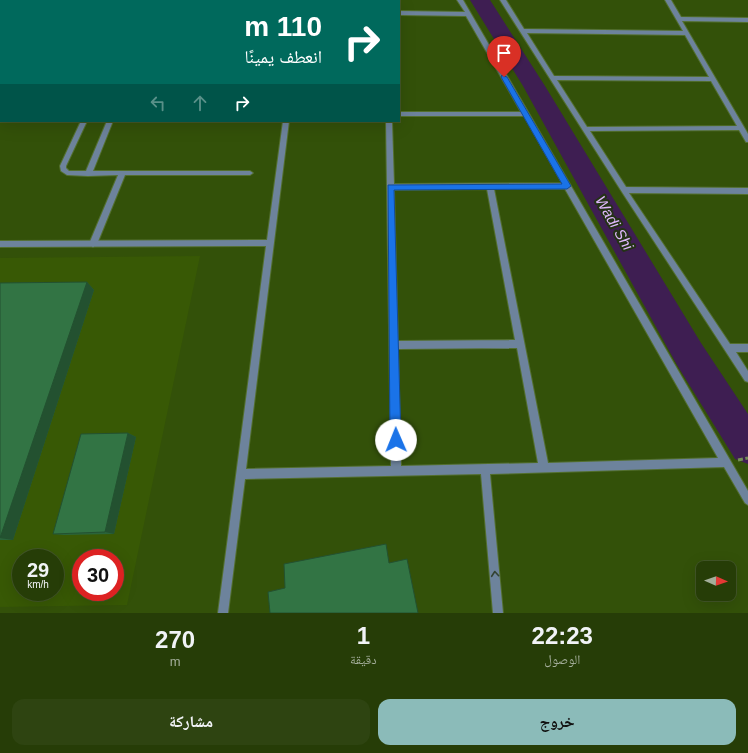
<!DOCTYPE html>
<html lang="ar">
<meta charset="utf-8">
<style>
body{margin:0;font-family:Helvetica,"Noto Naskh Arabic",sans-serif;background:#2e4411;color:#f1f3f6;direction:rtl;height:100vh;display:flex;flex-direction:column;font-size:15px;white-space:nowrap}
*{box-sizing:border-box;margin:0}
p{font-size:13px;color:#a4ae9b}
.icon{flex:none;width:22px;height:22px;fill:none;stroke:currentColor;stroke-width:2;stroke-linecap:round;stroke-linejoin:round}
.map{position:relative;height:613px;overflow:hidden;direction:ltr}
.details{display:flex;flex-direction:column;background:#263d07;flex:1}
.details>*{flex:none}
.top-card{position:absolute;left:0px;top:0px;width:400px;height:122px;box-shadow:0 4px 16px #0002,0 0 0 1px #425628;direction:rtl;background:#00695c;color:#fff;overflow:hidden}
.needle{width:26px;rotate:92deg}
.controls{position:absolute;left:696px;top:561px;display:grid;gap:8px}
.controls a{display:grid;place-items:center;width:40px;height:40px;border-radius:8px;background:#263d07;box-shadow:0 4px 16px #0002,0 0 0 1px #425628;font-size:20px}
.speed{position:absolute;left:12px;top:549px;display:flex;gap:8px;font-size:20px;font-weight:700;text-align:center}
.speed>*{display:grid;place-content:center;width:52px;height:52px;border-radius:50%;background:#263d07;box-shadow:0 4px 16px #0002,0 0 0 1px #425628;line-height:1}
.speed small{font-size:10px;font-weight:400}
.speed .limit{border:6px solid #d22;background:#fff;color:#111}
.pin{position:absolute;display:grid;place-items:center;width:34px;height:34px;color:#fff;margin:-41px -17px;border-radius:50% 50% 50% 0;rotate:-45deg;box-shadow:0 0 4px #0007}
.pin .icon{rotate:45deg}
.me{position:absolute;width:44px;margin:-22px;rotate:359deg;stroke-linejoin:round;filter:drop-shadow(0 0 3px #0008)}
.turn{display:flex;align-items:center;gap:14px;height:84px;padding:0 12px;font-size:18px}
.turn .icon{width:52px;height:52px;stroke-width:2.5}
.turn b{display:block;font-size:28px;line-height:34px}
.lanes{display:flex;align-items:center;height:38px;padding:0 12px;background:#0003;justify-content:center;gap:20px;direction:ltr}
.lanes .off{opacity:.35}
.eta{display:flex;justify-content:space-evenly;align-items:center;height:68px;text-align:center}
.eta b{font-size:24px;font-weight:700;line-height:28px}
.cta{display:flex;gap:8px;margin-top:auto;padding:8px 12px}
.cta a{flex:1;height:46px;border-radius:12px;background:#8bbbb9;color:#111;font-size:16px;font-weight:700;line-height:46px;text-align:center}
.cta a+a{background:#2e4411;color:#f1f3f6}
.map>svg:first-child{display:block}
</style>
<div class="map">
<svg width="748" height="613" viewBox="0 0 748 613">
<rect width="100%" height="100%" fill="#335109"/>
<path fill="#385905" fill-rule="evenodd" d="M200,256L127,605L0,607V258ZM21,558H55V592H21ZM81,558H115V592H81Z"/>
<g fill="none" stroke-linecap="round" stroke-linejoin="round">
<polygon fill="#3e1e52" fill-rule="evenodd" points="470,0 490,0 545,86 701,343 748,414 748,464 735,459 677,365 523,86"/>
<g stroke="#536f2f" stroke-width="2">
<g id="lane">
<polygon points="145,0 151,0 144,1"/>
<polygon points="166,0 172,0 165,1"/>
<polygon points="81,121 87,121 66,166 66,168 69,171 86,171 107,121 113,121 93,171 250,171 253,173 250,175 125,175 97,244 93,247 89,244 118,175 88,176 67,175 61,171 60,166"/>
</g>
</g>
<g stroke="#536f2f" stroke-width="2">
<g id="street">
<rect x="299" y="0" width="6" height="1"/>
<rect x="383" y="0" width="6" height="1"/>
<path d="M457,0H463L748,491V505L745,503L724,467L490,474L503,613H493L481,474L245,479L228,613H218L266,246L0,247V241L267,240L283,121H289L246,469L391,466L386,121H392L394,184L562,183L524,116H399V112H521L466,16L399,15V11L465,12ZM487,189L515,340L398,341L394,190ZM494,189H565L718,458L548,463ZM517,348L538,463L401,466L398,349Z"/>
<path d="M500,0H506L524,29L683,31L665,0H671L681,17L748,18V22L682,21L748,134V142H746L739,130L590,131L626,187L748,188V194L629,193L730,344H748V352H736L748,371V382L745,381L622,192ZM527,33L685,35L709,77L554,76ZM557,80L711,81L737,126L587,127Z"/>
</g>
</g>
<g stroke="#536f2f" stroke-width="2">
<polygon id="primary" points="0,22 1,22 0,27"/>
</g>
<polyline stroke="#758f56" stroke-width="3" stroke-dasharray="5 2.5" stroke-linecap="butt" points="738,460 748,458"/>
<use href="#lane" fill="#6d839c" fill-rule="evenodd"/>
<use href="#street" fill="#6d839c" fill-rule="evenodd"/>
<use href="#primary" fill="#90beef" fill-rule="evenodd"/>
</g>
<g fill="#2b643a">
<polygon points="87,282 94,290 13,540 0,540 0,283"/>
<polygon points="128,433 136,437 114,534 64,535 53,534"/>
</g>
<g fill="#235130">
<polygon points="87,282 94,290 13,540 0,538"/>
<polygon points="128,433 136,437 114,534 105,532"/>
</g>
<g fill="#327444" stroke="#235130">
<polygon points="87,282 0,538 0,283"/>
<polygon points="128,433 105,532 53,534 81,434"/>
<polygon points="386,544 389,563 407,559 418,613 270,613 268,592 285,588 284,564"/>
</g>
<defs><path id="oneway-chevron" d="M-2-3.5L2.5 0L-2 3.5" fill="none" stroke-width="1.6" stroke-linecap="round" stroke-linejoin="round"/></defs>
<use stroke="#334231" href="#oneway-chevron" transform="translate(495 574) rotate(-95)"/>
<polygon fill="#1a73e8" stroke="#114b97" points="502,75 507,77 571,186 567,189 394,190 401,440 399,443 396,445 392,443 390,440 388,185 562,184 501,77"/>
<g text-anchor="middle" stroke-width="4" stroke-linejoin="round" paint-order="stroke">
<g font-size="15" font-style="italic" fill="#dfb8fc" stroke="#243216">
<text transform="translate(614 223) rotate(60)" y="5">Wadi Shi</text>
</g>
</g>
</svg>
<div class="controls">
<a><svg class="needle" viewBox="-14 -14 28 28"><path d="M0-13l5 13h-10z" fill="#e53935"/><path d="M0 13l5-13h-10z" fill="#a4ae9b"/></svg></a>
</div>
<div class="speed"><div>29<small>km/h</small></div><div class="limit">30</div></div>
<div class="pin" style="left:504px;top:77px;background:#d93025"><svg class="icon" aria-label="arrive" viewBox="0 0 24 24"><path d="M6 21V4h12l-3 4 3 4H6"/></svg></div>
<svg class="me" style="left:396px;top:440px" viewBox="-20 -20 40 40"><circle r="19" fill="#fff"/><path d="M0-13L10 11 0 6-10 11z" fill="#1a73e8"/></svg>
<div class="top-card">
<div class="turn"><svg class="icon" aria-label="right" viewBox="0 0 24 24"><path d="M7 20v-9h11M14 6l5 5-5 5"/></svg><div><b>110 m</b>انعطف يمينًا</div></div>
<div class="lanes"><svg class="icon off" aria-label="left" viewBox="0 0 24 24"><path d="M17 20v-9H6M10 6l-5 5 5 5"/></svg><svg class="icon off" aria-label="ahead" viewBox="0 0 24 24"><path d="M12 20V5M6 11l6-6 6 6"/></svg><svg class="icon" aria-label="right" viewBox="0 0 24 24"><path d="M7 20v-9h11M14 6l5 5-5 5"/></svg></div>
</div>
</div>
<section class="details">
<div class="eta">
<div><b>22:23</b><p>الوصول</p></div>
<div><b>1</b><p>دقيقة</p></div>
<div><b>270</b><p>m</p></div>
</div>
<div class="cta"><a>خروج</a><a>مشاركة</a></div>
</section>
